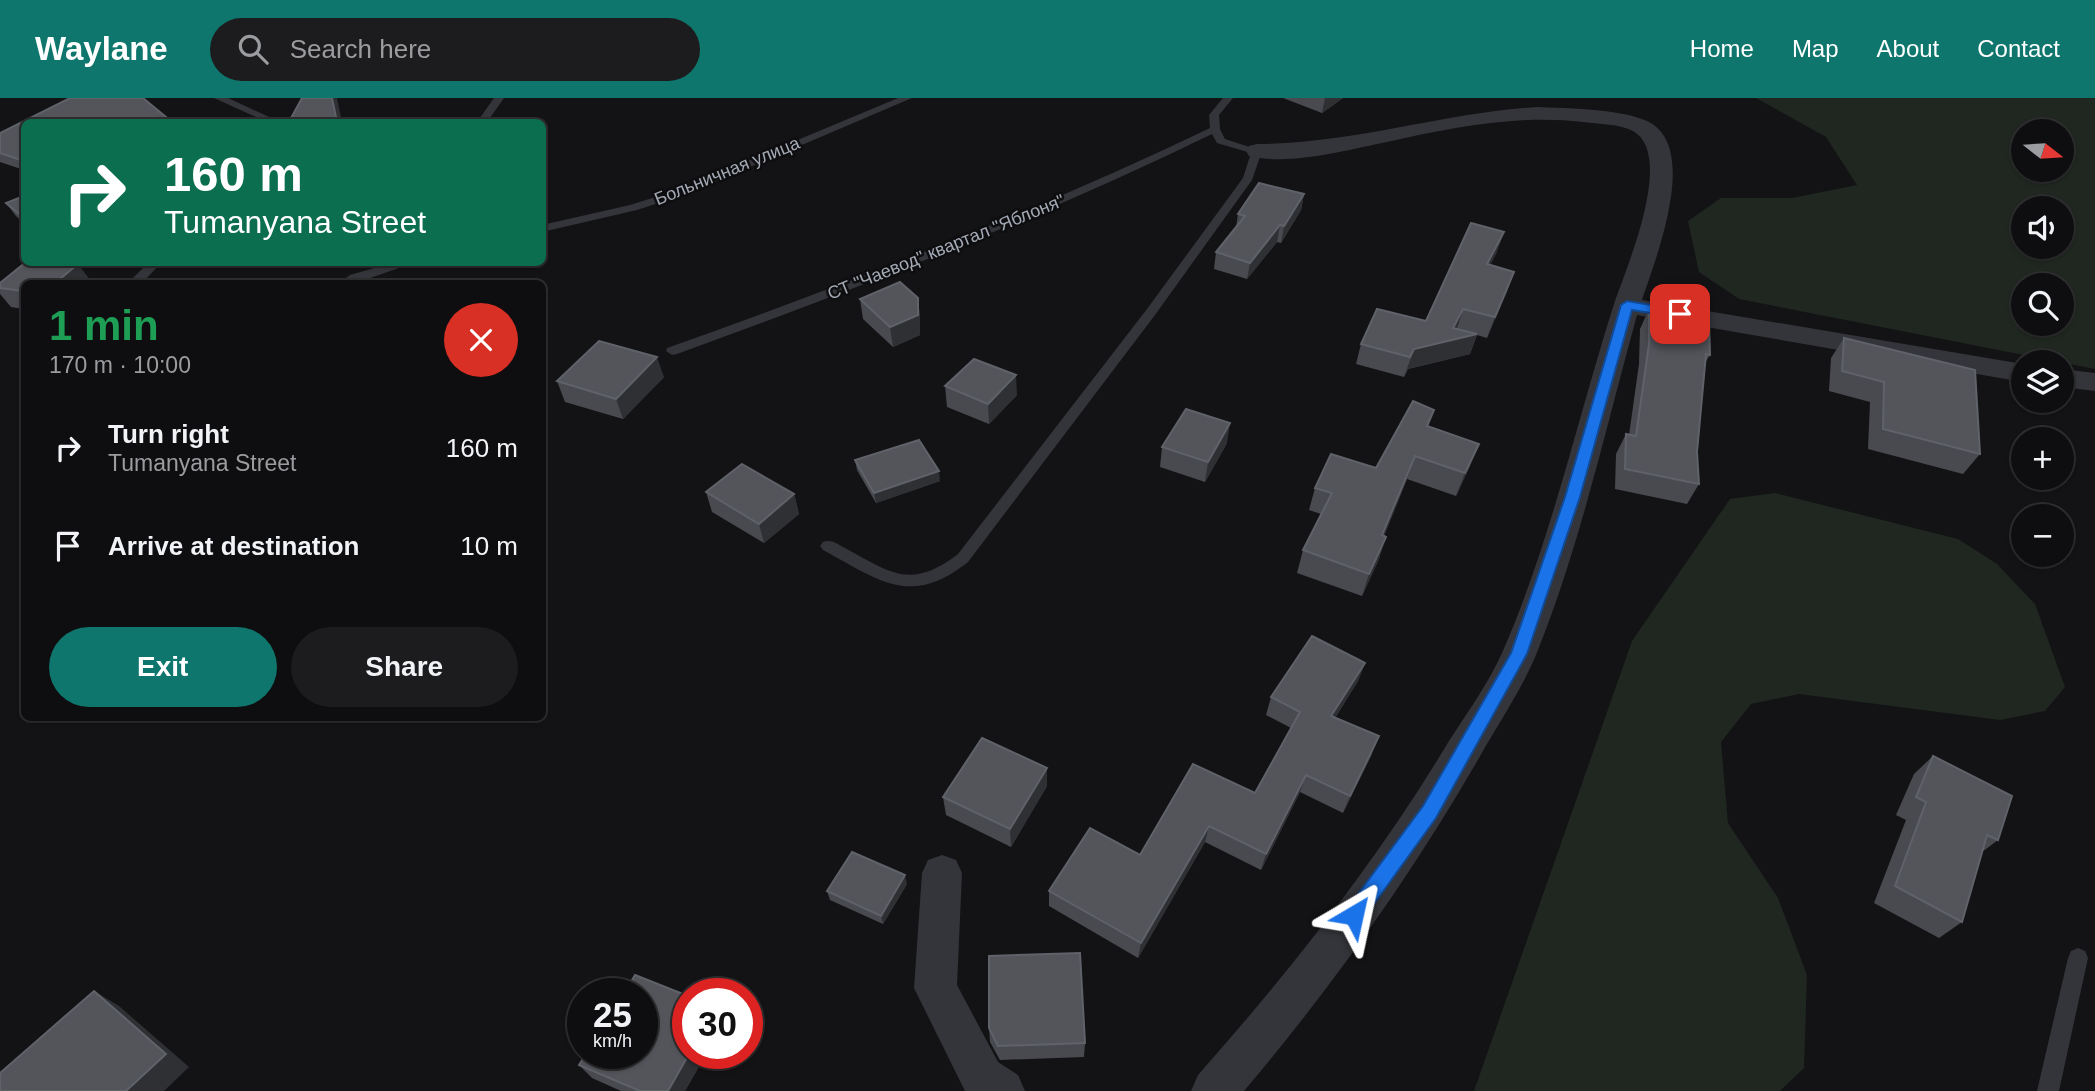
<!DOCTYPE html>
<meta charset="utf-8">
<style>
body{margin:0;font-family:Arial,sans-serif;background:#1c1c1e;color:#f1f3f6;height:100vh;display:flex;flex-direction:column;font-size:26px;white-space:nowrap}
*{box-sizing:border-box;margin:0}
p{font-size:23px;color:#9b9c9f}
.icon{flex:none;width:38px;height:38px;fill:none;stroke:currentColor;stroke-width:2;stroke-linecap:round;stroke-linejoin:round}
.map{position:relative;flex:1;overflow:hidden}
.panel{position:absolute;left:21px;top:182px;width:525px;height:441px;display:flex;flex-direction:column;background:#0e0e10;border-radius:10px;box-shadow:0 2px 5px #0004,0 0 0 2px #2e2e30}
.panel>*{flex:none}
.banner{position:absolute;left:21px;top:21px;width:525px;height:147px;border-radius:10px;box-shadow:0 2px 5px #0004,0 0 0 2px #2e2e30;background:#0b6e4f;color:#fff;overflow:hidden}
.needle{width:46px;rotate:107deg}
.buttons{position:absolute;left:2011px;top:21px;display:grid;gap:14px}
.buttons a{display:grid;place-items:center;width:63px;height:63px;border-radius:50%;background:#0e0e10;box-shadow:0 2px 5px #0004,0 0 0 2px #2e2e30;font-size:35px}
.speed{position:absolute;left:567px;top:880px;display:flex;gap:14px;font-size:35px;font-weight:700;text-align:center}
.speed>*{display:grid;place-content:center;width:91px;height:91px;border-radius:50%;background:#0e0e10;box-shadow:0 2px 5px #0004,0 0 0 2px #2e2e30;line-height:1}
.speed small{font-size:18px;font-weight:400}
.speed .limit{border:10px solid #d22;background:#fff;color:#111}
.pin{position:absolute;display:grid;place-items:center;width:60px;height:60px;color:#fff;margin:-30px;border-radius:14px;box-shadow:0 4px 10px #0006}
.me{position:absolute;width:77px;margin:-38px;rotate:36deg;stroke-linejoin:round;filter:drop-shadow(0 0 5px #0008)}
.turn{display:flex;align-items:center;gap:24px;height:147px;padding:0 28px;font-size:32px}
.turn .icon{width:91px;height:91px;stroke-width:2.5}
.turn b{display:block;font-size:49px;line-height:60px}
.round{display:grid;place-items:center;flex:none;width:74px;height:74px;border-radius:37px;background:#1c1c1e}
.head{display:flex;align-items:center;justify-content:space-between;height:119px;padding:0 28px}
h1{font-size:42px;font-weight:600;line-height:52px;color:#1e9e55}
.button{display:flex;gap:14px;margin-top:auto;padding:14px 28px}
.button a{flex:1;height:80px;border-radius:42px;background:#0f766e;color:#fff;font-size:28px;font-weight:600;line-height:80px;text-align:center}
.button a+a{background:#1c1c1e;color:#f1f3f6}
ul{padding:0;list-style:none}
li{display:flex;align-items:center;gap:21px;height:98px;padding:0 28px}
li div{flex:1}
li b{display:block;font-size:26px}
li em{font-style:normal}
header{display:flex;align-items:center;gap:42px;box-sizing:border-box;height:98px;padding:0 35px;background:#0f766e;color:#fff}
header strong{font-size:33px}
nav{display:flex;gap:38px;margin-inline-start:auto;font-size:24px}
.search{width:490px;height:63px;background:#1c1c1e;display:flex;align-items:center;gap:18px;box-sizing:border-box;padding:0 24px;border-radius:38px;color:#9b9c9f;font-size:26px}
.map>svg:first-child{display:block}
</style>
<header>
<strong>Waylane</strong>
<div class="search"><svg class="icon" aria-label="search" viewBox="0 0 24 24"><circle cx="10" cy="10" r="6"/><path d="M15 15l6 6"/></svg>Search here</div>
<nav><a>Home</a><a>Map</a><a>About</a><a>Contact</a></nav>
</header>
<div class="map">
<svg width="2095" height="993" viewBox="0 0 2095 993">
<rect width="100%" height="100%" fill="#131315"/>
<g fill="#1f2720" fill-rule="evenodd">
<path d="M1756,0H2095V271L1739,201L1699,174L1688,123L1721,100H1792L1857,87L1826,39ZM2023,33H2062V72H2023ZM2023,110H2062V149H2023ZM2023,187H2062V226H2023Z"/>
<polygon points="1775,395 1958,441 1997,466 2035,506 2065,589 2045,613 2000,622 1799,596 1751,606 1721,644 1728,725 1778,800 1807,877 1804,970 1780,993 1474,993 1632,543 1730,401"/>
</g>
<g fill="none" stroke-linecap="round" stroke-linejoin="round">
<g fill="#34353a" fill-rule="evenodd">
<polygon points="214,0 228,0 280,24 267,24"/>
<polygon points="494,0 504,0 487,24 477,24"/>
<polygon points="898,0 912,0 689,95 637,112 542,134 542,127 630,107 681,91"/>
<path d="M1223,0H1233L1219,17L1220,31L1225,41L1262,53L1252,82L1155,217L968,464C910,510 879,482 823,452L820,448L823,444C831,441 836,445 843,449C890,474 910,493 958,456L1147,211L1243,80L1251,55L1217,45L1212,36C1038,121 858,190 677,256L672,257L666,253L667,250C852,184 1033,115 1210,30L1209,17Z"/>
<polygon points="149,164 162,164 141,186 127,186"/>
<polygon points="395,164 416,164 353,186 338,186 350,177"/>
<polygon points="2078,850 2085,853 2088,860 2059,993 2037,993 2068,860 2071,853"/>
</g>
<g fill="#34353a" fill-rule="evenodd">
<path d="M1537,9C1565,10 1624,11 1649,24C1700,51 1655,162 1642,202L2023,266V284L1637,217C1606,329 1581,444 1538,552C1523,590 1499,624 1479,660C1411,778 1332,889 1244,993H1191L1198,977C1291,872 1377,763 1449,643C1467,615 1488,586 1502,555C1551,443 1577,322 1614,206C1625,173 1676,57 1633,33C1620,26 1598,26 1583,24C1518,16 1450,30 1387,44C1346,52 1290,68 1249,58L1246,53L1249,48L1257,46C1352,46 1442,15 1537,9Z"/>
<polygon points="2062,271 2095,275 2095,293 2062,289"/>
<polygon points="942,757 956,762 962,775 957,887 998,964 1018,977 1025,993 965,993 914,890 922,775 928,762"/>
</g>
</g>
<g fill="#494a50">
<polygon points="1283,0 1343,0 1322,15"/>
<polygon points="24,24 24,72 0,64 0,35"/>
<polygon points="1304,96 1301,112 1281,145 1277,144 1247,181 1214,171 1216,154 1236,129 1238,116"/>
<polygon points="24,98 24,125 16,118 6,105"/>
<polygon points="1497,154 1490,167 1514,174 1487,240 1477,237 1470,256 1408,271 1404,279 1356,266 1361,246 1426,223"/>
<polygon points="0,185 24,186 24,211 11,209 0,196"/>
<polygon points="918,200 920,220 920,237 893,249 863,221 860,201"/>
<polygon points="1649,211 1710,257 1705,265 1697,354 1699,386 1687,406 1615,391 1616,356 1626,336 1629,337 1639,266 1640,231"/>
<polygon points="1844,240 1980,356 1963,376 1868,351 1870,304 1829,293 1831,260"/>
<polygon points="664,279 623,321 565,304 557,283"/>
<polygon points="945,288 1017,297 989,326 947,309"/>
<polygon points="1434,312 1428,328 1470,368 1456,398 1407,381 1384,438 1379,461 1362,498 1297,475 1303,452 1321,416 1309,412 1315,390 1376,370"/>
<polygon points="1227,345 1205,384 1160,369 1162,349"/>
<polygon points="855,362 940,383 876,405 857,372"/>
<polygon points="706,394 794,396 799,416 764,445 712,414"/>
<polygon points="1365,565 1358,583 1335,620 1372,656 1343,715 1300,694 1261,772 1205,744 1138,860 1049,808 1049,793 1140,757 1255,695 1291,630 1266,617 1271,599"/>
<polygon points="1933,658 1998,742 1982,754 1962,824 1939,840 1874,805 1906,722 1896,717 1914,676"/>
<polygon points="1047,688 1011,749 946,717 943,699"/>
<polygon points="907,786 883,826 830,802 827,793"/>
<polygon points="989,930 1085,945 1084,959 1000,962 990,944"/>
<polygon points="706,956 685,993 621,993 592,980 579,967"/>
</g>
<g fill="#2f3034">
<polygon points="332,0 337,0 342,24 337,24"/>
<polygon points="1325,0 1343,0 1322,15"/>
<polygon points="1304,96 1301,112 1281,145 1284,128"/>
<polygon points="1280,127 1277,144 1247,181 1250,165"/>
<polygon points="1504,134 1497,154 1480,186 1487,166"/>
<polygon points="78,166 93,186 54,186"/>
<polygon points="1514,174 1507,194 1487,240 1495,219"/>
<polygon points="918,200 920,220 920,237 893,249 890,229"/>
<polygon points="1463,211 1457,231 1477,236 1470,256 1408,271 1404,279 1414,251 1453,230"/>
<polygon points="657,259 664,279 623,321 616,301"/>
<polygon points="1016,277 1017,297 989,326 988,306"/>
<polygon points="1230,325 1227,345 1205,384 1208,364"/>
<polygon points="1479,346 1470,368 1456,398 1465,375"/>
<polygon points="1415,358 1407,381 1375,460 1382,437"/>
<polygon points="939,373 940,383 876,405 874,395"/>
<polygon points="794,396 799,416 764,445 759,426"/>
<polygon points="1386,439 1379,461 1362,498 1369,476"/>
<polygon points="1365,565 1358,583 1325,636 1331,618"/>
<polygon points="1379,638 1372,656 1343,715 1350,698"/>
<polygon points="1047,670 1047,688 1011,749 1010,731"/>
<polygon points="1306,677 1300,694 1261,772 1266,756"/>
<polygon points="1209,728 1205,744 1138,860 1141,845"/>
<polygon points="905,777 907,786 883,826 881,818"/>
<polygon points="94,893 119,908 189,969 164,993 126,993"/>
<polygon points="689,956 706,956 685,993 668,993"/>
</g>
<g fill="#53555b" stroke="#5f6269" stroke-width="2">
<polygon points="70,0 143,0 172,24 24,24 24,63 0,55 0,35"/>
<polygon points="302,0 332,0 337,24 281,24 284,22 290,22"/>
<polygon points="1259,85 1304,96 1284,128 1280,127 1250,165 1216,154 1245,118 1238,116"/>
<polygon points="24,98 24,120 6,105"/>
<polygon points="1471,125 1504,134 1487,166 1514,174 1495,219 1463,211 1453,230 1477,236 1414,251 1410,259 1361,246 1377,211 1426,223"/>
<polygon points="26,164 63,164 78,166 54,186 24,186 24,193 0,190 0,185"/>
<polygon points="900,184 918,200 918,217 890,229 860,201"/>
<polygon points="1649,211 1709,222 1710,257 1706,256 1697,354 1699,386 1625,371 1626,336 1636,338 1649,246"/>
<polygon points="1844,240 1975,272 1980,356 1883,331 1884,284 1842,273"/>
<polygon points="599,243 657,259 616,301 557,283"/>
<polygon points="974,261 1016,277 988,306 945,288"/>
<polygon points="1413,303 1434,312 1427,328 1479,346 1465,375 1415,358 1382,437 1386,439 1369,476 1303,452 1332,395 1315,390 1331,356 1376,370"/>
<polygon points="1186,311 1230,325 1208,364 1162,349"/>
<polygon points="919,342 939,373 874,395 855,362"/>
<polygon points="742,366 794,396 759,426 706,394"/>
<polygon points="1312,538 1365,565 1331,618 1379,638 1350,698 1306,677 1266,756 1209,728 1141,845 1049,793 1090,730 1140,757 1193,666 1255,695 1300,614 1271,599"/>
<polygon points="982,640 1047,670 1010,731 943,699"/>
<polygon points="1933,658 2012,698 1998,742 1987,737 1962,824 1895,788 1926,704 1916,699"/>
<polygon points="852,754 905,777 881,818 827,793"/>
<polygon points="1080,855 1085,945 998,948 989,930 989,858"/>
<polygon points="635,877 688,898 688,956 689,956 668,993 640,993 579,967 586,956 642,956 642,896 624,896"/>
<polygon points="94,893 166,956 126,993 0,993 0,975"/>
</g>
<polygon fill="#1a73e8" stroke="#114b97" stroke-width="2" points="1627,203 1680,212 1687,216 1680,220 1632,212 1580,399 1527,556 1436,720 1361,824 1354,826 1347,824 1344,817 1347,811 1423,708 1511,555 1565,399 1621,207"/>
<g text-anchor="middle" stroke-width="5" stroke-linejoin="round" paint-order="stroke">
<g font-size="18" fill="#a4aab5" stroke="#0e0e10">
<text transform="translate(727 73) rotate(-22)" y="6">Больничная улица</text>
<text transform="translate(946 149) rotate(-22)" y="6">СТ "Чаевод" квартал "Яблоня"</text>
</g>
</g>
</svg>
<div class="buttons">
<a><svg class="needle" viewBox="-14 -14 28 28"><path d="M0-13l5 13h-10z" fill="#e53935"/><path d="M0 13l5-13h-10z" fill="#9b9c9f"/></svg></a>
<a><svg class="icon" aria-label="sound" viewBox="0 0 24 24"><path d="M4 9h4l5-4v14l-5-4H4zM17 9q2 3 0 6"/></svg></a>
<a><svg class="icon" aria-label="search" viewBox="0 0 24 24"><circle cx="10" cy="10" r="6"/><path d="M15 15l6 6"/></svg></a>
<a><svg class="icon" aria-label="layers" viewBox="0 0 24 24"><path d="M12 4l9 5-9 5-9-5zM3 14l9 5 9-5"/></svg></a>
<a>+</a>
<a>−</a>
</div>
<div class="speed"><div>25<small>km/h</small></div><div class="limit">30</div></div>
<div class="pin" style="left:1680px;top:216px;background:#d93025"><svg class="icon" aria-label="arrive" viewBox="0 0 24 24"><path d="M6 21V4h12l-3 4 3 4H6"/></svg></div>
<svg class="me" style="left:1354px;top:817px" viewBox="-20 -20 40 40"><path d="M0-17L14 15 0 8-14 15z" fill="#1a73e8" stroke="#fff" stroke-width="4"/></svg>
<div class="banner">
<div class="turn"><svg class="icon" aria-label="right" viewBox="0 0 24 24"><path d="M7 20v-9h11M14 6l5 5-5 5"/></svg><div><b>160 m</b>Tumanyana Street</div></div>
</div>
<section class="panel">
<div class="head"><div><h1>1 min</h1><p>170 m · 10:00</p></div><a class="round" style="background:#d93025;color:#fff"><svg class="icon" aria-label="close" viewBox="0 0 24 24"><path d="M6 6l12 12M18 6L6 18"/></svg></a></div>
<ul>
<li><svg class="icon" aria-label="right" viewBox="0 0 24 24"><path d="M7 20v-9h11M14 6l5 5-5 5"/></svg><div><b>Turn right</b><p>Tumanyana Street</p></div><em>160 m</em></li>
<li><svg class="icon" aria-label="arrive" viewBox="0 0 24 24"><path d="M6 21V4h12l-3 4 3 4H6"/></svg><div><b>Arrive at destination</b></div><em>10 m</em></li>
</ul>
<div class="button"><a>Exit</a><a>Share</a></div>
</section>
</div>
